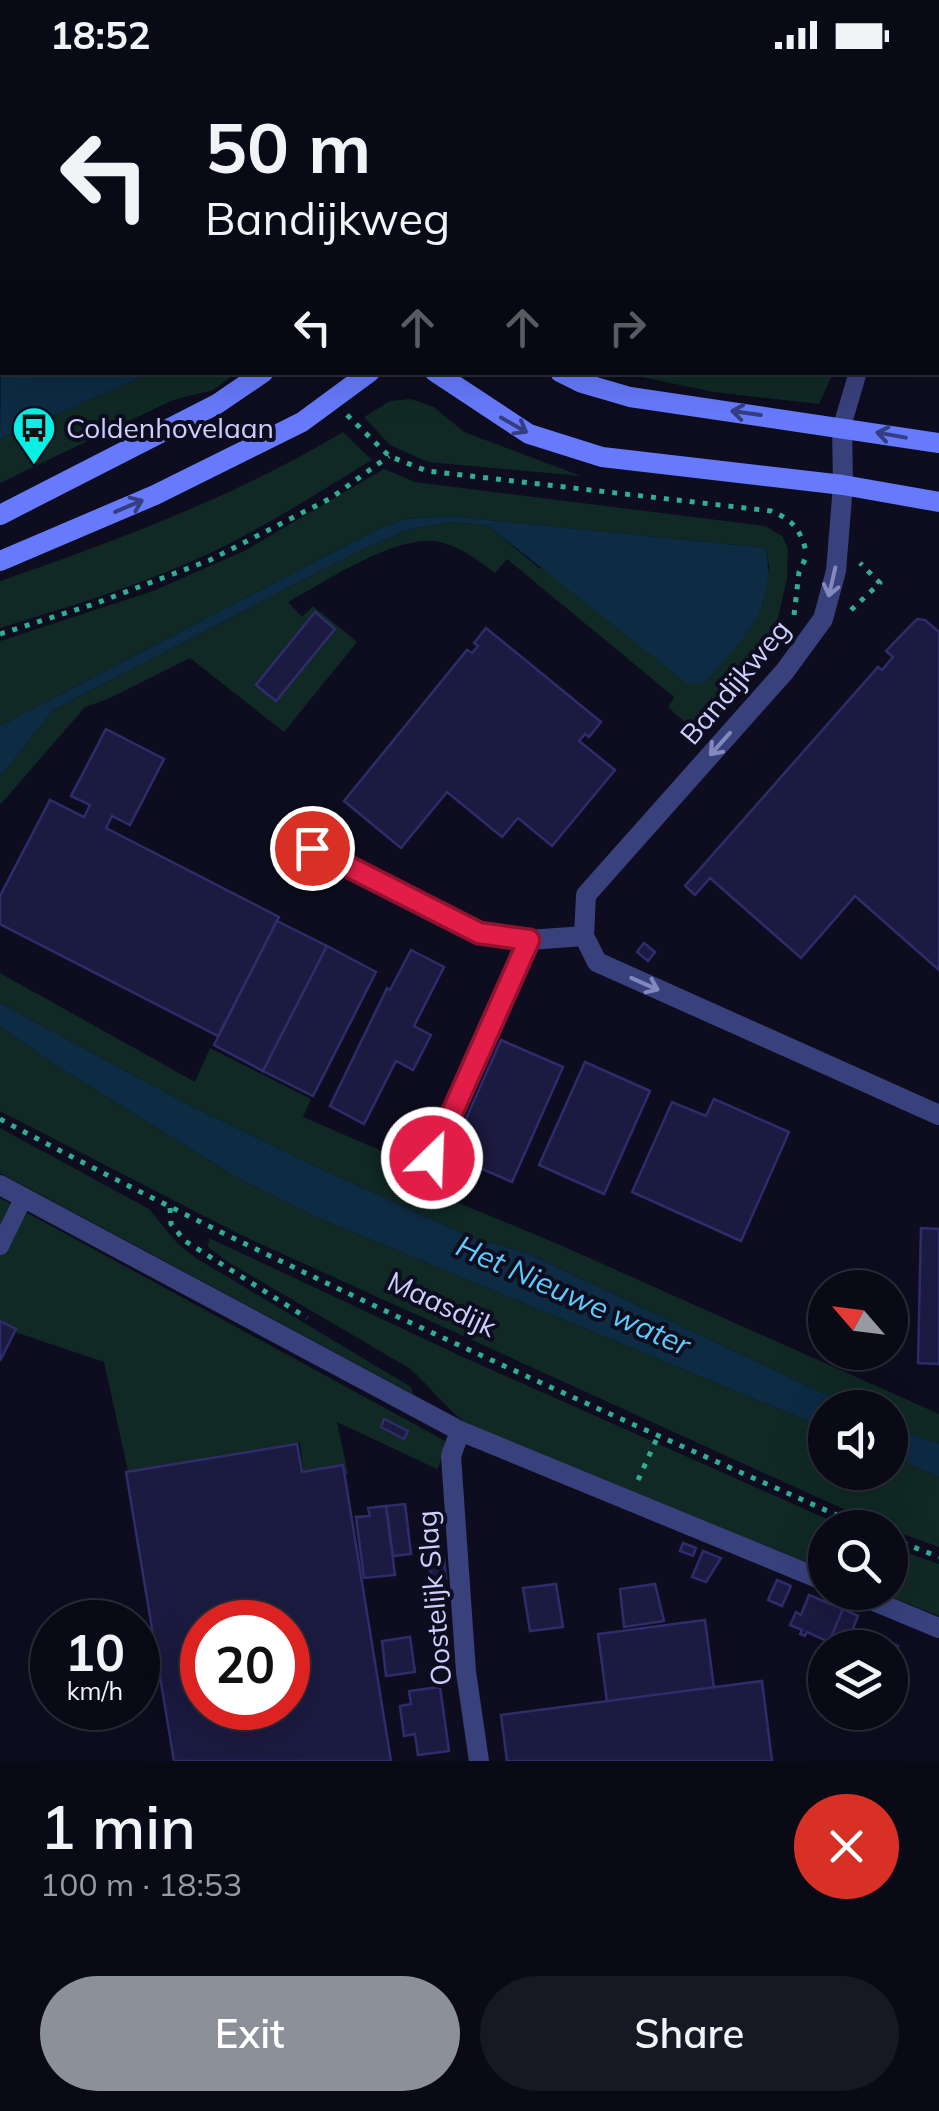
<!DOCTYPE html>
<meta charset="utf-8">
<style>
body{margin:0;font-family:Mulish,sans-serif;background:#181824;color:#f1f3f6;height:100vh;display:flex;flex-direction:column;font-size:38px;white-space:nowrap}
*{box-sizing:border-box;margin:0}
p{font-size:32px;color:#999aa1}
.icon{flex:none;width:55px;height:55px;fill:none;stroke:currentColor;stroke-width:2;stroke-linecap:round;stroke-linejoin:round}
.map{position:relative;height:1691px;overflow:hidden}
.details{display:flex;flex-direction:column;background:#0a0a17;flex:1}
.details>*{flex:none}
.banner{position:absolute;left:0px;top:0px;width:940px;height:305px;box-shadow:0 10px 40px #0002,0 0 0 2px #2a2b36;background:#0a0a17;color:#f1f3f6;overflow:hidden}
.needle{width:65px;rotate:298deg}
.buttons{position:absolute;left:808px;top:1200px;display:grid;gap:20px}
.buttons a{display:grid;place-items:center;width:100px;height:100px;border-radius:50%;background:#0a0a17;box-shadow:0 10px 40px #0002,0 0 0 2px #2a2b36;font-size:50px}
.speed{position:absolute;left:30px;top:1530px;display:flex;gap:20px;font-size:50px;font-weight:700;text-align:center}
.speed>*{display:grid;place-content:center;width:130px;height:130px;border-radius:50%;background:#0a0a17;box-shadow:0 10px 40px #0002,0 0 0 2px #2a2b36;line-height:1}
.speed small{font-size:25px;font-weight:400}
.speed .limit{border:15px solid #d22;background:#fff;color:#111}
.pin{position:absolute;display:grid;place-items:center;width:85px;height:85px;color:#fff;margin:-42px;border:5px solid #fff;border-radius:50%;box-shadow:0 2px 10px #0007}
.me{position:absolute;width:110px;margin:-55px;rotate:24deg;stroke-linejoin:round;filter:drop-shadow(0 0 8px #0008)}
.turn{display:flex;align-items:center;gap:35px;height:210px;padding:0 40px;font-size:45px}
.turn .icon{width:130px;height:130px;stroke-width:2.5}
.turn b{display:block;font-size:70px;line-height:85px}
.lanes{display:flex;align-items:center;height:95px;padding:0 40px;background:#0003;justify-content:center;gap:50px;direction:ltr}
.lanes .off{opacity:.35}
.round{display:grid;place-items:center;flex:none;width:105px;height:105px;border-radius:52px;background:#181824}
.head{display:flex;align-items:center;justify-content:space-between;height:170px;padding:0 40px}
h1{font-size:60px;font-weight:600;line-height:75px}
.primary-button{display:flex;gap:20px;margin-top:auto;padding:20px 40px}
.primary-button a{flex:1;height:115px;border-radius:60px;background:#8c9099;color:#fff;font-size:40px;font-weight:600;line-height:115px;text-align:center}
.primary-button a+a{background:#181824;color:#f1f3f6}
.status{display:flex;justify-content:space-between;align-items:center;height:70px;padding:0 50px;background:#0a0a17;direction:ltr}
.status svg{height:28px;fill:currentColor}
.map>svg:first-child{display:block}
</style>
<div class="status"><b>18:52</b><svg viewBox="0 0 49 12"><path d="M0 12V9h3v3zM5 12V6h3v6zM10 12V3h3v9zM15 12V0h3v12zM26 1h20v11H26zM47 4h2v5h-2z"/></svg></div>
<div class="map">
<svg width="939" height="1691" viewBox="0 0 939 1691">
<rect width="100%" height="100%" fill="#0d0d1f"/>
<g fill="#102924">
<polygon points="587,0 939,0 939,252 938,2 586,2"/>
<polygon points="151,303 236,303 213,320 173,330 0,413 0,369"/>
<polygon points="622,303 833,303 819,334 714,322"/>
<polygon points="411,329 434,337 464,362 581,406 428,392 390,375 364,347 390,331"/>
<path d="M343,362L372,390C313,426 254,464 190,492C129,519 64,538 0,558V511C118,470 235,427 343,362Z"/>
<path d="M384,399L415,412L765,456L782,466L788,478L787,509L771,577L696,662L668,637L674,627L507,489L495,503C478,490 462,478 440,472C399,462 325,512 288,532L302,547L313,536L357,572L284,662L190,588L108,629L85,637L0,735V707L53,640L355,483L407,460L449,452L487,455L539,498L763,534L769,496L766,478L449,446L405,449L376,460L0,656V571L153,521L244,481Z"/>
<polygon points="0,903 195,1012 210,978 311,1029 303,1047 442,1107 437,1124 558,1174 939,1344 939,1374 890,1356 890,1338 852,1337 527,1183 470,1167 295,1087 183,1032 0,933"/>
<polygon points="0,956 54,994 241,1110 319,1148 825,1358 825,1402 890,1402 890,1386 939,1407 939,1477 883,1457 241,1165 0,1041"/>
<polygon points="0,1058 149,1139 178,1174 196,1188 411,1317 413,1324 0,1103"/>
<polygon points="0,1128 449,1373 437,1399 337,1352 348,1404 304,1409 300,1373 128,1401 104,1292 0,1257"/>
<path d="M209,1168L463,1287L845,1457L825,1458V1500L466,1353C443,1336 430,1316 409,1298L228,1192L208,1177Z"/>
<polygon points="890,1477 939,1494 939,1546 881,1523 890,1522"/>
</g>
<g fill="#0d2b43">
<polygon points="215,0 373,0 373,2 219,2"/>
<polygon points="2,197 2,302 151,303 0,369"/>
<path d="M449,446L766,478C777,541 741,570 704,614H688L487,455L449,452L407,460L355,483L53,640L0,707V656L376,460L405,449Z"/>
<polygon points="0,933 183,1032 295,1087 470,1167 527,1183 852,1337 825,1338 825,1358 319,1148 241,1110 54,994 0,956"/>
<polygon points="890,1356 939,1374 939,1407 890,1386"/>
</g>
<g fill="#1b1a40" stroke="#2f2c6b" stroke-width="2.5" fill-rule="evenodd">
<polygon points="834,0 939,0 938,29 938,2 833,2"/>
<polygon points="0,76 2,78 0,199"/>
<polygon points="315,542 335,559 276,631 256,615"/>
<polygon points="917,549 925,550 939,562 939,900 855,826 801,888 710,808 695,825 685,816 878,597 882,600 893,587 886,581"/>
<polygon points="486,558 601,652 589,667 585,664 579,671 615,700 552,776 518,748 502,767 447,722 401,778 344,731 467,580 472,583 478,576 474,573"/>
<polygon points="106,659 164,689 130,755 112,746 106,758 279,847 218,966 0,854 0,826 50,730 84,747 90,735 71,726"/>
<polygon points="277,851 327,876 263,1001 214,975"/>
<polygon points="644,873 655,882 648,891 637,882"/>
<polygon points="327,876 376,902 313,1026 263,1001"/>
<polygon points="411,880 444,897 414,956 431,965 413,1000 396,991 364,1054 330,1036 387,918 390,920"/>
<polygon points="501,970 563,997 512,1112 450,1085"/>
<polygon points="585,992 650,1021 604,1124 539,1095"/>
<polygon points="714,1029 789,1062 741,1171 632,1122 672,1032 706,1046"/>
<polygon points="921,1158 939,1159 939,1294 918,1293"/>
<polygon points="0,1251 16,1259 0,1291"/>
<polygon points="384,1349 408,1361 404,1369 381,1357"/>
<path d="M297,1374L302,1402L343,1395L391,1691H174L126,1402ZM202,1552H288V1638H202Z"/>
<polygon points="405,1434 411,1484 393,1486 386,1436"/>
<polygon points="386,1436 395,1505 364,1508 356,1447 370,1446 368,1438"/>
<polygon points="683,1473 696,1478 693,1486 680,1481"/>
<polygon points="703,1481 721,1488 706,1512 692,1507"/>
<polygon points="444,1490 446,1508 431,1509 429,1492"/>
<polygon points="777,1510 791,1516 782,1536 768,1530"/>
<polygon points="556,1514 563,1557 530,1561 523,1518"/>
<polygon points="655,1514 664,1551 624,1557 620,1519"/>
<polygon points="809,1525 843,1539 829,1572 807,1562 805,1566 800,1564 802,1560 790,1555 796,1542 801,1545"/>
<polygon points="843,1539 858,1546 852,1561 884,1574 885,1570 898,1576 890,1594 890,1578 843,1578 829,1572"/>
<polygon points="705,1550 714,1618 607,1632 598,1564"/>
<polygon points="410,1567 415,1602 386,1606 382,1571"/>
<polygon points="762,1611 772,1691 507,1691 501,1645"/>
<polygon points="440,1617 449,1681 418,1685 415,1664 404,1666 400,1636 411,1634 409,1621"/>
</g>
<g fill="none" stroke-linecap="round" stroke-linejoin="round">
<g stroke="#30ae92" stroke-width="5" stroke-dasharray="5 8" stroke-linecap="butt">
<polyline points="428,2 429,0"/>
<path d="M347,345L389,386L427,401L771,441C794,450 801,461 807,485"/>
<polyline points="851,540 880,513 860,493"/>
<polyline points="794,545 799,502 807,485"/>
<polyline points="0,564 94,534 210,490 331,428 389,386"/>
<path d="M0,1049C281,1199 575,1329 866,1458"/>
<polyline points="170,1138 171,1154 185,1171 307,1248"/>
<polyline points="638,1410 658,1366"/>
<polyline points="890,1468 939,1487"/>
</g>
<g stroke="#39417d" stroke-width="18">
<polyline points="938,268 939,268"/>
<polyline points="842,356 858,302"/>
<polyline points="432,1088 529,870"/>
<polyline points="0,1176 24,1127"/>
</g>
<g stroke="#39417d" stroke-width="20">
<polyline points="87,0 90,2"/>
<polyline points="842,356 843,415 836,501 823,549 785,601 586,825 584,866 597,892 939,1045"/>
<polyline points="312,778 479,863 529,870 584,866"/>
<polyline points="0,1115 460,1361 825,1511"/>
<polyline points="460,1361 451,1386 466,1602 479,1691"/>
<polyline points="852,1522 939,1558"/>
</g>
<g stroke="#667afb" stroke-width="20">
<polyline points="490,2 491,0"/>
<polyline points="569,2 570,0"/>
<polyline points="435,302 529,364 602,387 843,415 939,432"/>
<polyline points="560,302 582,313 630,327 939,373"/>
<polyline points="0,445 217,334 264,302"/>
<polyline points="0,491 155,425 302,352 370,302"/>
</g>
</g>
<defs><path id="oneway-shaft" d="M-6 0H5M1.5-3L5.5 0L1.5 3" fill="none" stroke-width="1.6" stroke-linecap="round" stroke-linejoin="round" transform="scale(2.5)"/></defs>
<g stroke="#353e82">
<use href="#oneway-shaft" transform="translate(746 343) rotate(-172)"/>
<use href="#oneway-shaft" transform="translate(514 355) rotate(30)"/>
<use href="#oneway-shaft" transform="translate(891 365) rotate(-170)"/>
<use href="#oneway-shaft" transform="translate(129 436) rotate(-23)"/>
</g>
<g stroke="#8388be">
<use href="#oneway-shaft" transform="translate(832 512) rotate(103)"/>
<use href="#oneway-shaft" transform="translate(720 674) rotate(132)"/>
<use href="#oneway-shaft" transform="translate(645 914) rotate(24)"/>
</g>
<g fill="none" stroke-linecap="round" stroke-linejoin="round">
<g stroke="#92132f" stroke-width="25">
<polyline id="route" points="312,778 479,863 529,870 432,1088"/>
</g>
<use href="#route" stroke="#e11d48" stroke-width="18"/>
</g>
<defs>
<g id="bus-pin" transform="scale(2.25)"><path d="M0 17L-7.5 6A9.5 9.5 0 1 1 7.5 6Z" fill="#06f0e3" stroke="#0d0d1f"/><path d="M-5-6H5V4H4V6H2V4H-2V6H-4V4H-5ZM-3.5-4V0h7V-4ZM-3.5 1.2v1.5H-2V1.2ZM2 1.2v1.5H3.5V1.2Z" fill="#111"/></g>
</defs>
<g fill-rule="evenodd">
<use href="#bus-pin" x="34" y="358"/>
</g>
<g text-anchor="middle" stroke-width="8" stroke-linejoin="round" paint-order="stroke">
<g font-size="28" fill="#cdcffe" stroke="#0d0d1f" text-anchor="start">
<text x="66" y="368">Coldenhovelaan</text>
</g>
<g font-size="28" fill="#cdcffe" stroke="#0d0d1f">
<text transform="translate(735 612) rotate(-50)" y="10">Bandijkweg</text>
<text transform="translate(442 1234) rotate(25)" y="10">Maasdijk</text>
<text transform="translate(434 1528) rotate(-95)" y="10">Oostelijk Slag</text>
</g>
<g font-size="30" font-style="italic" fill="#5dcbfb" stroke="#0d0d1f">
<text transform="translate(573 1226) rotate(24)" y="10">Het Nieuwe water</text>
</g>
</g>
</svg>
<div class="buttons">
<a><svg class="needle" viewBox="-14 -14 28 28"><path d="M0-13l5 13h-10z" fill="#e53935"/><path d="M0 13l5-13h-10z" fill="#999aa1"/></svg></a>
<a><svg class="icon" aria-label="sound" viewBox="0 0 24 24"><path d="M4 9h4l5-4v14l-5-4H4zM17 9q2 3 0 6"/></svg></a>
<a><svg class="icon" aria-label="search" viewBox="0 0 24 24"><circle cx="10" cy="10" r="6"/><path d="M15 15l6 6"/></svg></a>
<a><svg class="icon" aria-label="layers" viewBox="0 0 24 24"><path d="M12 4l9 5-9 5-9-5zM3 14l9 5 9-5"/></svg></a>
</div>
<div class="speed"><div>10<small>km/h</small></div><div class="limit">20</div></div>
<div class="pin" style="left:312px;top:778px;background:#d93025"><svg class="icon" aria-label="arrive" viewBox="0 0 24 24"><path d="M6 21V4h12l-3 4 3 4H6"/></svg></div>
<svg class="me" style="left:432px;top:1088px" viewBox="-20 -20 40 40"><circle r="17" fill="#e11d48" stroke="#fff" stroke-width="3"/><path d="M0-11L8 9 0 5-8 9z" fill="#fff"/></svg>
<div class="banner">
<div class="turn"><svg class="icon" aria-label="left" viewBox="0 0 24 24"><path d="M17 20v-9H6M10 6l-5 5 5 5"/></svg><div><b>50 m</b>Bandijkweg</div></div>
<div class="lanes"><svg class="icon" aria-label="left" viewBox="0 0 24 24"><path d="M17 20v-9H6M10 6l-5 5 5 5"/></svg><svg class="icon off" aria-label="ahead" viewBox="0 0 24 24"><path d="M12 20V5M6 11l6-6 6 6"/></svg><svg class="icon off" aria-label="ahead" viewBox="0 0 24 24"><path d="M12 20V5M6 11l6-6 6 6"/></svg><svg class="icon off" aria-label="right" viewBox="0 0 24 24"><path d="M7 20v-9h11M14 6l5 5-5 5"/></svg></div>
</div>
</div>
<section class="details">
<div class="head"><div><h1>1 min</h1><p>100 m · 18:53</p></div><a class="round" style="background:#d93025;color:#fff"><svg class="icon" aria-label="close" viewBox="0 0 24 24"><path d="M6 6l12 12M18 6L6 18"/></svg></a></div>
<div class="primary-button"><a>Exit</a><a>Share</a></div>
</section>
